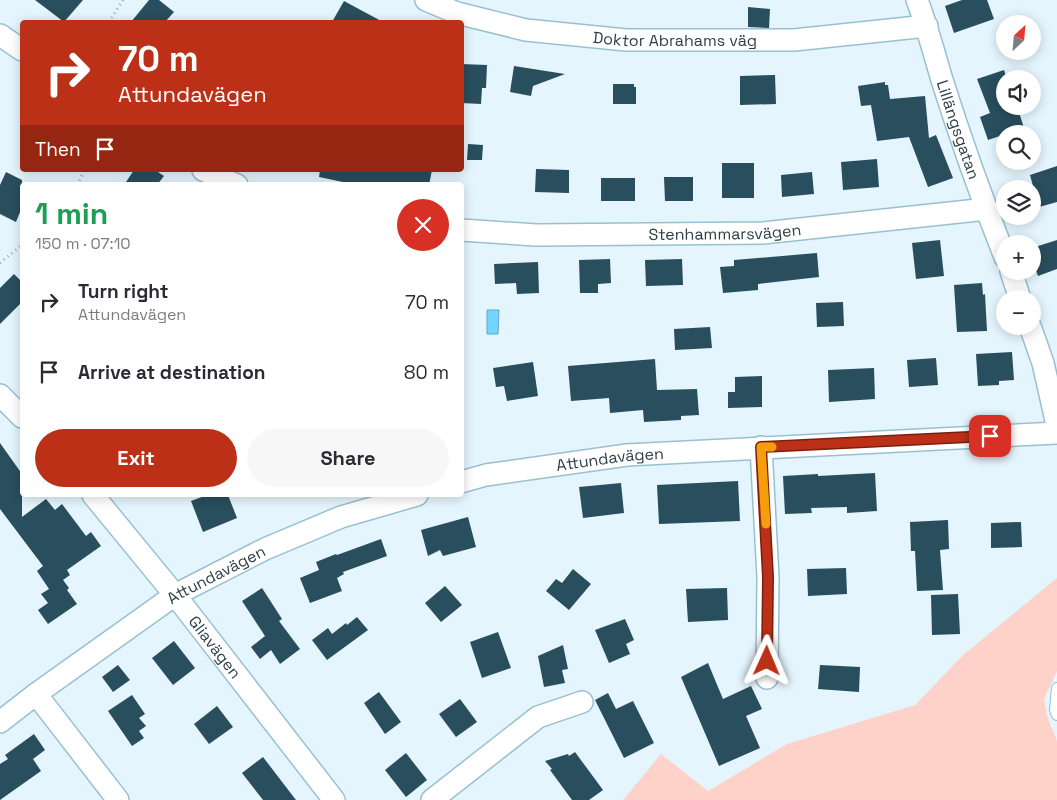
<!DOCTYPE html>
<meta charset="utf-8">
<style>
body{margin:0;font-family:"Space Grotesk",sans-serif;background:#f7f7f7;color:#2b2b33;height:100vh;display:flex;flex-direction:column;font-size:19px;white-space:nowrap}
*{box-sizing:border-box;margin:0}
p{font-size:16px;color:#7c7c81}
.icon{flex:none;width:28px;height:28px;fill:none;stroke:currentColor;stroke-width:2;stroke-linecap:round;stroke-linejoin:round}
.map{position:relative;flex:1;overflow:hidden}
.drawer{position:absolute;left:20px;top:182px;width:444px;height:315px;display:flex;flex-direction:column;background:#fff;border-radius:5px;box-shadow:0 2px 12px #0003}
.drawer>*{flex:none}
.guide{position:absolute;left:20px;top:20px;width:444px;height:152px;border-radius:5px;box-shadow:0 2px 12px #0003;background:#bc3017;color:#fff;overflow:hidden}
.needle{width:32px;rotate:26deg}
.fabs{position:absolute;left:996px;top:15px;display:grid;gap:10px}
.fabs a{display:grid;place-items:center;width:45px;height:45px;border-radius:50%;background:#fff;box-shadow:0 2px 12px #0003;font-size:25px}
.pin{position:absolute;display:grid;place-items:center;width:42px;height:42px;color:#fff;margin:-21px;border-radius:10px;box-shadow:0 2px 8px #0006}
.me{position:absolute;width:55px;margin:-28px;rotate:1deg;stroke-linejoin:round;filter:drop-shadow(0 0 4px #0008)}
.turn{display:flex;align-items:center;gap:18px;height:105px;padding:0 15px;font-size:22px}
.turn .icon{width:65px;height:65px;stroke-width:2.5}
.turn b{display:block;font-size:35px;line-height:42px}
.then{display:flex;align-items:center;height:48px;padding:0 15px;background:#0003;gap:10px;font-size:19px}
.round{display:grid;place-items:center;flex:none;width:52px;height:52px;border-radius:26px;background:#f7f7f7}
.overview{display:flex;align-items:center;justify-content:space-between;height:85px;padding:0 15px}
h1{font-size:30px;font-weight:700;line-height:38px;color:#1e9e55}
.action{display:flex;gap:10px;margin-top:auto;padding:10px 15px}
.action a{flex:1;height:58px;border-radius:30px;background:#bc3017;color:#fff;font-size:20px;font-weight:700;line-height:58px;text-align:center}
.action a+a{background:#f7f7f7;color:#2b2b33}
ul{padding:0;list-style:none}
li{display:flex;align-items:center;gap:15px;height:70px;padding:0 15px}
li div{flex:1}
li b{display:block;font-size:19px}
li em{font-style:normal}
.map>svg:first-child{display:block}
</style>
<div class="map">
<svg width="1057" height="800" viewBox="0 0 1057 800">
<rect width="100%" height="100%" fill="#e5f5fd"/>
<polygon fill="#fed2c8" points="1057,578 1057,671 1044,699 1047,716 1057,741 1057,800 623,800 661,754 708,791 787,744 915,705 963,655"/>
<polygon fill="#73d6ff" stroke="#5fa9c8" points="487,310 499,310 498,334 487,334"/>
<g fill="#294e5d">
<polygon points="35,0 83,0 64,22"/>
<polygon points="149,0 159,0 174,12 165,22 131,22"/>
<polygon points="962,0 987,0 994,19 954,33 945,6"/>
<polygon points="344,1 383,22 332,22"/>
<polygon points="748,7 770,9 769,28 748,27"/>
<polygon points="461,64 487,65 486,88 482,88 481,104 461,103"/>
<polygon points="514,66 565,74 533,86 531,96 510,92"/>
<polygon points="1004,70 1007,79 1005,79 1005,106 1017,106 1024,128 988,140 980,117 990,113 977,79"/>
<polygon points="775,75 776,104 740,105 740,76"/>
<polygon points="885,82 885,85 888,85 890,99 925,96 929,138 936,135 953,178 928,187 909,137 877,141 871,105 861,106 858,86"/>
<polygon points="613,84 634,84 634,87 636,87 636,104 613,104"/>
<polygon points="468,144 483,145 482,160 467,160"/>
<polygon points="877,159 879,187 843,190 841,162"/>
<rect x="722" y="163" width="32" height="35"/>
<polygon points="1057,166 1057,202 1032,209 1033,186 1030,175"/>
<polygon points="536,169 569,170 569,193 535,192"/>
<polygon points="134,170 155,170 164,176 157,185 124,185"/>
<polygon points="320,170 432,170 429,185 357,185 319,177"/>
<polygon points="6,172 22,180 22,207 16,222 0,214 0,185"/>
<polygon points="812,172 814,194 782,197 781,175"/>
<polygon points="664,177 693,177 693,201 665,201"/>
<rect x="601" y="178" width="34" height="23"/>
<polygon points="940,240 944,276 916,279 912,243"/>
<polygon points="1057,240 1057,269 1038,276 1032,259 1032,248"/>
<polygon points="817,253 819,277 758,284 758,290 723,293 720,267 734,266 734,260"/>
<polygon points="610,259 611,283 598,284 598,293 580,293 579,260"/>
<polygon points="682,259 683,285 646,286 645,260"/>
<polygon points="538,262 539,293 517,294 516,283 495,284 494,264"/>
<polygon points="14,274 22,282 22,302 0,324 0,288"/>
<polygon points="982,283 983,295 985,294 987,331 957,332 954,285"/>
<polygon points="843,302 844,326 817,327 816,303"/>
<polygon points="710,327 712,348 675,350 674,329"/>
<polygon points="1012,352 1014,380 999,381 999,385 978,386 976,354"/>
<polygon points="936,358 938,385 909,387 907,360"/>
<polygon points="655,359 657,390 697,389 699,415 681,416 681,420 644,422 643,410 610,413 609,398 571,401 568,366"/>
<polygon points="533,362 538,396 507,401 504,386 496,387 493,368"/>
<polygon points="874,368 875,399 829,402 828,370"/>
<polygon points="762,376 762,407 728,408 728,392 735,392 735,377"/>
<polygon points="0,443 22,474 22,517 46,499 55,510 62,504 86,536 91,532 101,546 67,570 70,575 63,580 69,588 67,590 77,604 48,624 38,610 48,603 41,594 49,589 37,571 43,566 0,509"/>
<polygon points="875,473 877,511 847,513 847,507 811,508 812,513 785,514 783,476 818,474 818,476"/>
<polygon points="738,481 740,521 659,524 657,485"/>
<polygon points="621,483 624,513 583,518 579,487"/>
<polygon points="207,495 228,495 237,518 203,532 191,501"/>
<polygon points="468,517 476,547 443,556 440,550 428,556 421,530"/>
<polygon points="948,520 949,549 940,550 943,590 917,591 915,551 911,551 910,522"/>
<polygon points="1021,522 1022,547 991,548 991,523"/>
<polygon points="381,539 387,556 343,572 344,574 337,578 342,591 310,603 300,578 319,570 316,562 336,554 337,555"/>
<polygon points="846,568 847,594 808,596 807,569"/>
<polygon points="573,569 591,584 569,610 546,591 556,579 562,583"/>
<polygon points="445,586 462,605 441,622 425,603"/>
<polygon points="262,588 282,619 279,621 300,649 280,664 271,650 260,659 251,647 265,636 242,601"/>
<polygon points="727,588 728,620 688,622 686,589"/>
<polygon points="958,594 960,634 932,635 931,595"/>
<polygon points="357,617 368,630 327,660 312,640 328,628 332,634 346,623 347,625"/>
<polygon points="625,619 634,640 626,644 630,654 609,663 595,630"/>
<polygon points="498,632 511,668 482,678 470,642"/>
<polygon points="174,641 195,668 173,685 152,658"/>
<polygon points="563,645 568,669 562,670 565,683 544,687 538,656"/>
<polygon points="708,663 723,699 751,686 762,709 746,716 760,748 719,766 681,677"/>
<polygon points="118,665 130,680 113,692 102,677"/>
<polygon points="820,665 860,667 859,692 818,689"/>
<polygon points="379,692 401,722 385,734 364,703"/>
<polygon points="608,693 616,709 633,701 654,743 624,758 595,700"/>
<polygon points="132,695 145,714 139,718 146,726 139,731 144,738 132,746 108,711"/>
<polygon points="460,699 477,722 456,737 439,714"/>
<polygon points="217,706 233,727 209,744 194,724"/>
<polygon points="34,734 45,750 33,759 41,771 0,800 0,764 8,759 5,755"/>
<polygon points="575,752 603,790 589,800 572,800 550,770 552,769 545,761 568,754 569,756"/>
<polygon points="406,753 427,780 406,797 385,770"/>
<polygon points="263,757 296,800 263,800 242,773"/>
</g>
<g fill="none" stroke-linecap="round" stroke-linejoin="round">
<g stroke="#98c0d2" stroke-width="12">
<polyline id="service" points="1057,688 1055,710 1057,715"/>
</g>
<g stroke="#98c0d2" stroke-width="24">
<g id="minor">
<path id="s1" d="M426,0L457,13L526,30L626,40H794L927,26"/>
<path id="s2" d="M917,0C927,26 934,53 942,80C961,140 982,199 1005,257"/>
<polyline points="0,35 22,50"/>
<polyline points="203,170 237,185"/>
<path id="s3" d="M461,230L536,235L763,233L987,209"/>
<polyline points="1011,271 1020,299"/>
<polyline points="1030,326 1043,363 1057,425"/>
<polyline points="0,395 22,417"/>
<polyline points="761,447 768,577 767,678"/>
<path id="s4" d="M461,482L486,475L627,455L1057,433"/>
<path id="s5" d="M93,495L175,595L334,800"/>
<polyline points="36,694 118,800"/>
<path id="s6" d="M0,722L36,694L175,595L265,549L341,517L417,495"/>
<polyline points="432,800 538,717 582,702"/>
</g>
</g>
<g stroke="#9dadb5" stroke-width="3" stroke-dasharray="1 4" stroke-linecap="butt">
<polyline points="109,22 123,0"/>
<polyline points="77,185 85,170"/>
<polyline points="0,263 22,245"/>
</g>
<use href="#service" stroke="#fff" stroke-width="10"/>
<use href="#minor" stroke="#fff" stroke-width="21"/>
</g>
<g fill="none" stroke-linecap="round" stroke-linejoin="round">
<g stroke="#7a1f0f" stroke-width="12">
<polyline id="route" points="767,661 768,577 761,447 990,436"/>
</g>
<use href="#route" stroke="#bc3017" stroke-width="9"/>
<polyline stroke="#f59e0b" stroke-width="9" points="766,524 761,447 772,447"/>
</g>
<g text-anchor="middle" stroke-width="5" stroke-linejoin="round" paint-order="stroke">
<g font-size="16" fill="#2f3f46" stroke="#fff">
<text dy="6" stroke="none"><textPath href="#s1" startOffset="254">Doktor Abrahams väg</textPath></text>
<text dy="6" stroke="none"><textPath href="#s2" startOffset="136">Lillängsgatan</textPath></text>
<text dy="6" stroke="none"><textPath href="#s3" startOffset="264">Stenhammarsvägen</textPath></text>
<text dy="6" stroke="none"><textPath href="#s4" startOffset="151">Attundavägen</textPath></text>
<text dy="6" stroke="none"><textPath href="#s6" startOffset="262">Attundavägen</textPath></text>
<text dy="6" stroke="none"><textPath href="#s5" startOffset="195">Gliavägen</textPath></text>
</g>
</g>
</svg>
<div class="fabs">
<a><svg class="needle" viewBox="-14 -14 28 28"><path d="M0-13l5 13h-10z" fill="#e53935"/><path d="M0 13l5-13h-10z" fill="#7c7c81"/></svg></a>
<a><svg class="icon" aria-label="sound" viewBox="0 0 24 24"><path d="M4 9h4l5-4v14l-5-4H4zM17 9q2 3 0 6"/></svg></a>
<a><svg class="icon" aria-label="search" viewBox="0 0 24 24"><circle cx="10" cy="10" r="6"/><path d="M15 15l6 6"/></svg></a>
<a><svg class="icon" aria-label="layers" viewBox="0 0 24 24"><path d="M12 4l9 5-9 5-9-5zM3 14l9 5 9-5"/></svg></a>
<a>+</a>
<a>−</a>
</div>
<div class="pin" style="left:990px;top:436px;background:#d93025"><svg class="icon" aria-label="arrive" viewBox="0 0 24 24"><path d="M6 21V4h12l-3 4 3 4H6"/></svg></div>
<svg class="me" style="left:767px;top:661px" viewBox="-20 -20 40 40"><path d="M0-17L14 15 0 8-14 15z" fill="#bc3017" stroke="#fff" stroke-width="4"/></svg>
<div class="guide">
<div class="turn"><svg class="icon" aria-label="right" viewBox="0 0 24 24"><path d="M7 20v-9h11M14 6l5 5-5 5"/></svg><div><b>70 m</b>Attundavägen</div></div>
<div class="then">Then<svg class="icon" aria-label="arrive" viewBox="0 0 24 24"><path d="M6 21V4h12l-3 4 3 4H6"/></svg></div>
</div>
<section class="drawer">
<div class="overview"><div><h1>1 min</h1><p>150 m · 07:10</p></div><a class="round" style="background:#d93025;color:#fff"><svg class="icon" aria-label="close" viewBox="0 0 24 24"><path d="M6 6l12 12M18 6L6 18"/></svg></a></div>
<ul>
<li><svg class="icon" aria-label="right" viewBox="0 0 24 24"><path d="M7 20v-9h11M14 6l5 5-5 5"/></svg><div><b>Turn right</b><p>Attundavägen</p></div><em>70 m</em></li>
<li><svg class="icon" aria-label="arrive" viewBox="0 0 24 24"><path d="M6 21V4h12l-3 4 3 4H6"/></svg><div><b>Arrive at destination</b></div><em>80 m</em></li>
</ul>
<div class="action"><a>Exit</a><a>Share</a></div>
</section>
</div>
